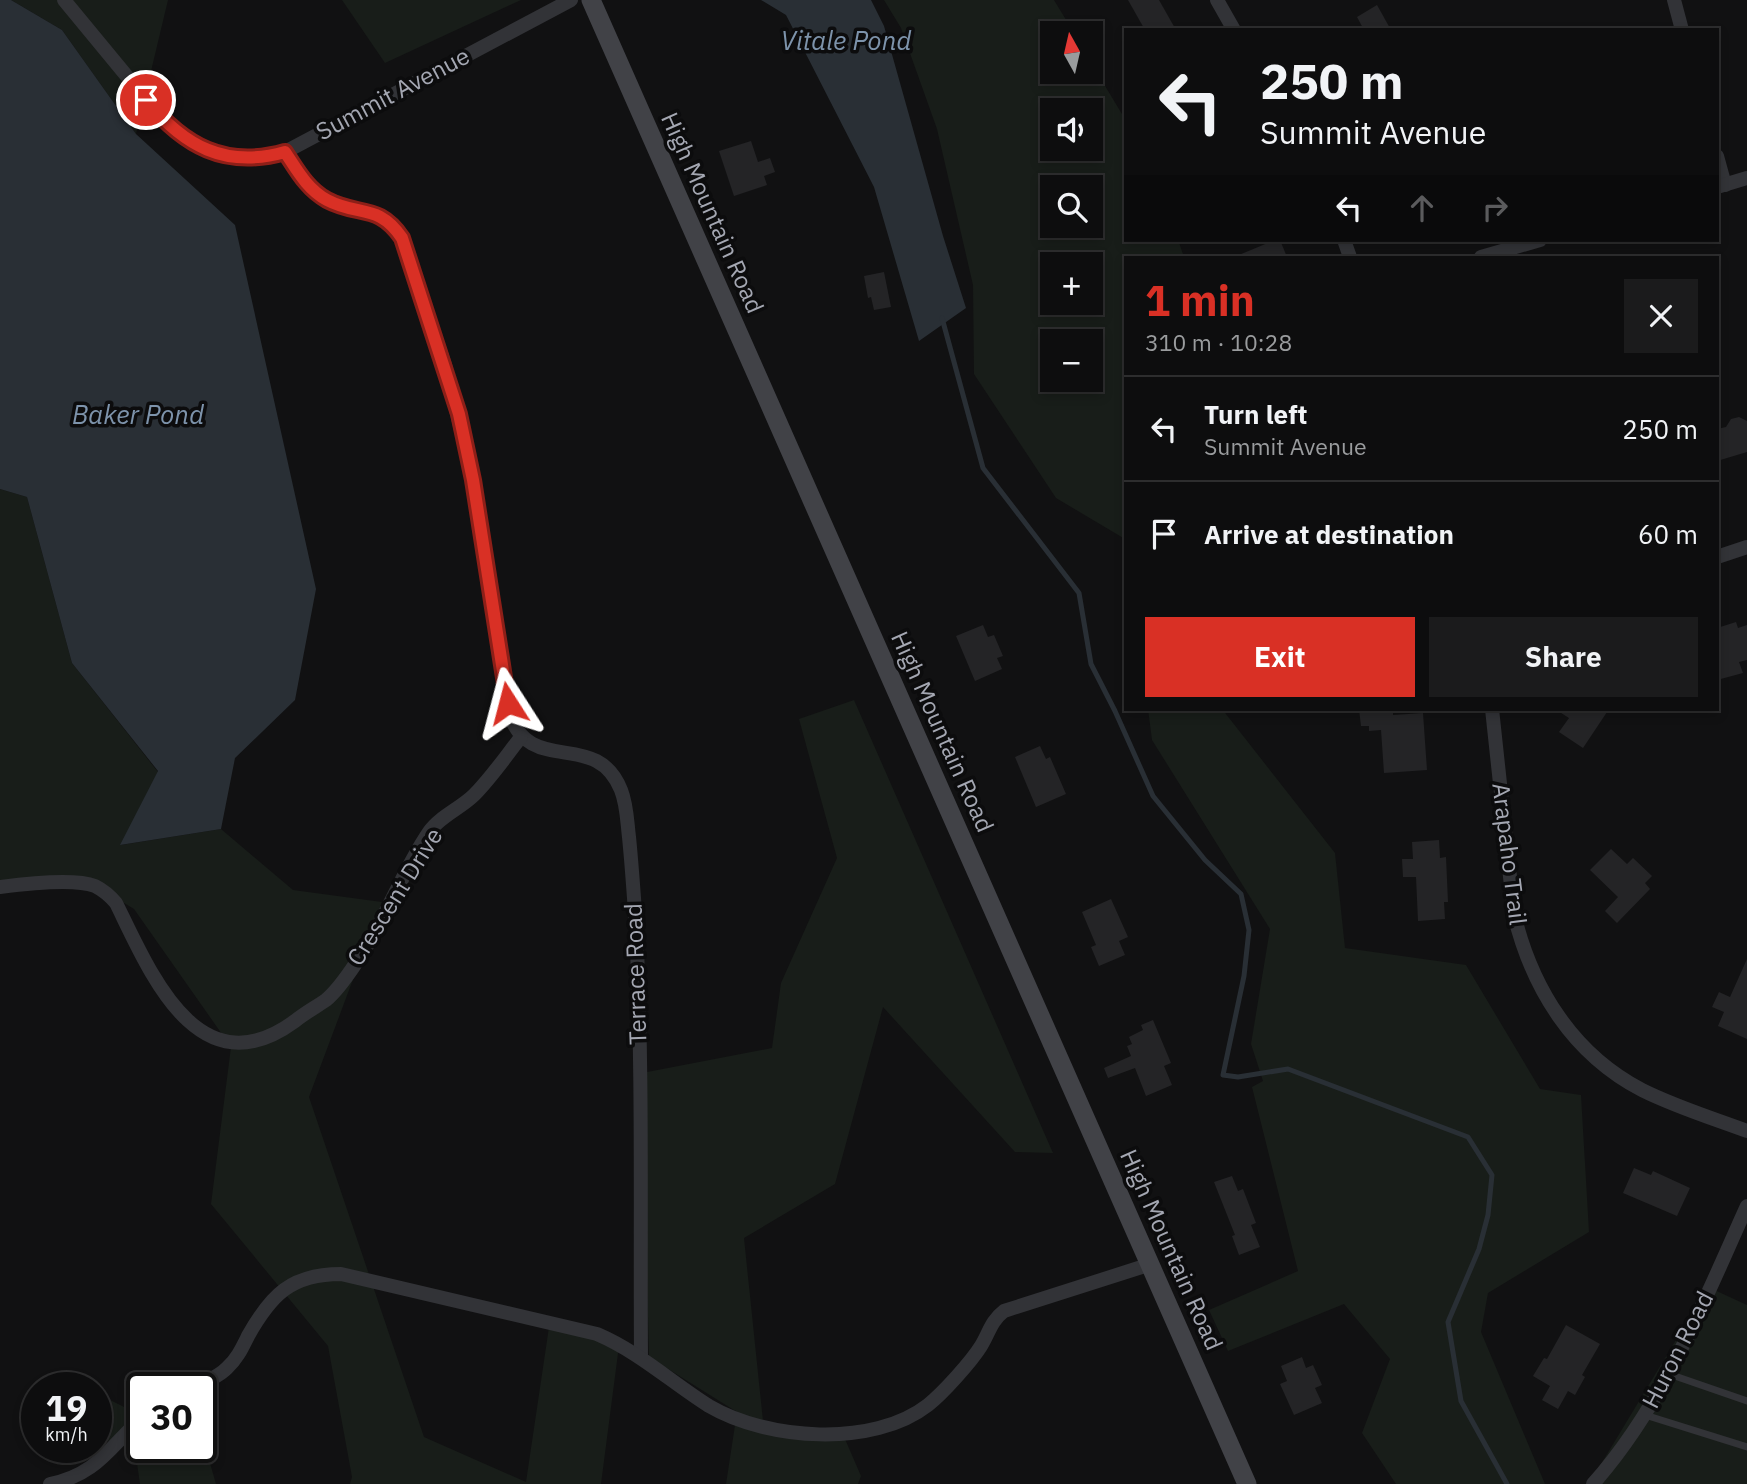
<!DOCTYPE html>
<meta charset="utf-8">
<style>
body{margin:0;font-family:"IBM Plex Sans",sans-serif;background:#1b1b1c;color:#f1f3f6;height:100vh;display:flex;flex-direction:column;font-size:26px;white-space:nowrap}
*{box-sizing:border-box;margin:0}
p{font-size:23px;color:#9a9c9e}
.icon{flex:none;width:38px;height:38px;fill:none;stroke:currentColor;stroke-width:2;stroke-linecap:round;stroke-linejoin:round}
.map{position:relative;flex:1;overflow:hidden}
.side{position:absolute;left:1124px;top:256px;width:595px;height:455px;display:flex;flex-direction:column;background:#0d0d0e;border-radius:0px;box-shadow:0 4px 10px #0003,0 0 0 2px #2d2d2e}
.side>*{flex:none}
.guide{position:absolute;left:1124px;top:28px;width:595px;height:214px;border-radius:0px;box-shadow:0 4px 10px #0003,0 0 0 2px #2d2d2e;background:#0d0d0e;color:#f1f3f6;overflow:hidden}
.needle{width:46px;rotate:352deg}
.buttons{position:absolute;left:1040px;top:21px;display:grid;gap:14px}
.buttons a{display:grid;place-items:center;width:63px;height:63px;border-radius:0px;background:#0d0d0e;box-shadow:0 4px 10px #0003,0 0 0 2px #2d2d2e;font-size:35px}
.speed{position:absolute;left:21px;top:1372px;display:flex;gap:14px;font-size:35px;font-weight:700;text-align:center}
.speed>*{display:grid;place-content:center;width:91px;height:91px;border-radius:50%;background:#0d0d0e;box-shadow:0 4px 10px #0003,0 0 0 2px #2d2d2e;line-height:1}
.speed small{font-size:18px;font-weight:400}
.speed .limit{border:4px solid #111;border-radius:10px;background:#fff;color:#111}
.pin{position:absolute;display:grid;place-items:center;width:60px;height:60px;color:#fff;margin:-30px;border:4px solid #fff;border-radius:50%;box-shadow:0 2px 7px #0007}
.me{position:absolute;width:77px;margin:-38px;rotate:351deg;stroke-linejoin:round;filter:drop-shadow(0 0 5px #0008)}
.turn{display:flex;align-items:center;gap:24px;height:147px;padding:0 21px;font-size:32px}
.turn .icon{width:91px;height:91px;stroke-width:2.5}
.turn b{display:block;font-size:49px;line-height:60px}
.lanes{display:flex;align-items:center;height:66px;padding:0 21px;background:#0003;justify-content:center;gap:35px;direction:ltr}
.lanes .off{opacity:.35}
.round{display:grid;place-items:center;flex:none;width:74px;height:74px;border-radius:0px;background:#1b1b1c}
.headline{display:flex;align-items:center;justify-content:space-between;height:119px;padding:0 21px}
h1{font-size:42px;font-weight:800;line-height:52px;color:#d93025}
.action{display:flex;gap:14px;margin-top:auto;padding:14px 21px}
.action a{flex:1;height:80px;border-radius:0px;background:#d93025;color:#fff;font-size:28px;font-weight:800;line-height:80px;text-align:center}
.action a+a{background:#1b1b1c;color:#f1f3f6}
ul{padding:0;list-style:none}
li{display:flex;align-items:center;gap:21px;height:105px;padding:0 21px;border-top:2px solid #2d2d2e}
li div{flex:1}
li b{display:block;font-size:26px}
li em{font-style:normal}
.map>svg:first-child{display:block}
</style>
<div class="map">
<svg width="1747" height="1484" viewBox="0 0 1747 1484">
<rect width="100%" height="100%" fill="#111112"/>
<g fill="#181d19" fill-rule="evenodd">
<polygon points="11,0 168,0 136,134 62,30"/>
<polygon points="342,0 521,0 385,63"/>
<path d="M884,0H1054L1074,33H1052V72H1090V61L1125,119V240H1178L1184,257H1125V539L1056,498L974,374L973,285L937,129L901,28ZM1090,110V149H1052V110ZM1052,187H1090V226H1052ZM1090,264V303H1052V264ZM1090,341V380H1052V341Z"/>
<polygon points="0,489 27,497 72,663 158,772 121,845 221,829 293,890 382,902 309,1097 424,1437 526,1482 549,1327 620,1338 601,1484 350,1484 352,1477 328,1346 211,1204 231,1047 134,909 86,880 0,893"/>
<polygon points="854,700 1053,1153 1015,1152 883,1007 835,1184 744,1238 763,1421 845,1439 861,1476 858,1484 726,1484 737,1412 649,1357 642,1073 772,1048 781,983 837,858 799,719"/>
<polygon points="1148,709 1222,709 1335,853 1345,948 1466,965 1540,1089 1581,1095 1589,1232 1488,1293 1481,1332 1545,1484 1396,1484 1362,1433 1390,1359 1344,1304 1228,1351 1209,1310 1298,1271 1252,1087 1263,1081 1251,1044 1270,929 1152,740"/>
<polygon points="1708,1287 1747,1305 1747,1484 1589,1484"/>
<polygon points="96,1393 142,1416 142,1447 201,1446 206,1449 216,1484 140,1484 134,1443 96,1440"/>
</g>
<g fill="#292f35">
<polygon points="0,0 11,0 62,30 136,134 235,225 316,589 295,700 235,758 221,829 120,845 158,771 72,663 27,497 0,489"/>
<polygon points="761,0 871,0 884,26 943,236 966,308 919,341 874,187 786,15"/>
</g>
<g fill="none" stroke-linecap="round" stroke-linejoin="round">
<polyline stroke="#292f35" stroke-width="5" points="942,318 983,468 1079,593 1091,664 1115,711 1153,796 1205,860 1241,894 1249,930 1244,976 1223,1075 1238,1077 1288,1069 1468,1137 1492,1175 1488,1215 1479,1249 1448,1322 1461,1401 1507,1484"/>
</g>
<g fill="#242426">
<polygon points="1128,0 1159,0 1176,30 1145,30"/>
<polygon points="1377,5 1391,30 1364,30 1357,17"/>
<polygon points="751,141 758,162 770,158 775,172 764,176 767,185 734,196 719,151"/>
<polygon points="1275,240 1280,240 1287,257 1234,257"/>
<polygon points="884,272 891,307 874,310 871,297 868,298 864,276"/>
<polygon points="1739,417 1747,421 1747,452 1717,461 1717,429 1726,427 1731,419"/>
<polygon points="1736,622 1738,628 1747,625 1747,660 1739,662 1743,673 1717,680 1717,628"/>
<polygon points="983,625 988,637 994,635 1003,656 997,658 1002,669 975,681 956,636"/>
<polygon points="1359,709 1393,709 1393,715 1423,713 1427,770 1384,773 1381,730 1369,731 1369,726 1361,726"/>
<polygon points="1555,709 1609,709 1583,748 1559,732 1569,718"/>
<polygon points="1040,746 1046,759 1050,757 1066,794 1036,807 1015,757"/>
<polygon points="1439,840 1440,858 1446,857 1448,902 1444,902 1445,919 1418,921 1416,877 1403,877 1402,859 1413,859 1412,842"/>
<polygon points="1611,849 1627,864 1633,858 1652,876 1645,883 1650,889 1617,923 1605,911 1618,897 1590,870"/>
<polygon points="1111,899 1128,937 1119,941 1125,955 1099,966 1091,947 1096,945 1082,912"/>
<polygon points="1747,959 1747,1039 1718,1026 1724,1012 1712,1007 1719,992 1730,997"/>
<polygon points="1153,1020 1171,1063 1164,1066 1172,1085 1146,1096 1135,1068 1108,1078 1104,1068 1131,1056 1127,1046 1132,1044 1129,1037 1143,1030 1141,1025"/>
<polygon points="1634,1168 1651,1175 1653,1171 1690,1188 1677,1216 1623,1193"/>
<polygon points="1232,1176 1238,1191 1243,1189 1256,1223 1251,1225 1260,1247 1239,1255 1232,1236 1235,1235 1214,1182"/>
<polygon points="1566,1325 1600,1344 1582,1375 1585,1377 1575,1395 1568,1391 1558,1409 1542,1400 1550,1386 1533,1376 1544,1358 1547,1359"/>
<polygon points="1302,1357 1306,1368 1313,1365 1322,1385 1315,1388 1322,1403 1294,1415 1280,1384 1287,1381 1281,1366"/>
</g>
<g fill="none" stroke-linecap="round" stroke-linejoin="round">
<g stroke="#323337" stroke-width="7">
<polyline points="1669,1374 1747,1401"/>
<polyline points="1645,1415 1747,1447"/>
</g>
<g stroke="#323337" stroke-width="14">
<path d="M64,0L163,120C201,153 235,166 285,152L571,0"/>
<polyline points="1217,0 1234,30"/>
<polyline points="1674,0 1682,30"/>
<path d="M285,152C297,170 307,189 327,200C359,217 378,203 402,238L445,365L473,479L508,711C530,779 596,727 621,790C627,805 627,821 629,837C632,867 634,897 636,927C643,1070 640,1214 641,1357"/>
<polyline points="1717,156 1725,185"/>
<polyline points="1717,187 1747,178"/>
<polyline points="1344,240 1350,257"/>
<polyline points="1481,257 1540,240"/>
<polyline points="1717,557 1747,547"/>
<path d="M1492,709L1514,914C1532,989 1573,1054 1642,1090C1676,1107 1712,1118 1747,1131"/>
<path d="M0,887C23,884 74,878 95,886C103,890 110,896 116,903C150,972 198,1092 295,1021C305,1013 316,1007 326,1000C337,991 348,975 356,963C385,922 401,873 429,832C439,817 461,808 474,795C491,778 506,756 521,737"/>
<path d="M189,1388C202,1383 217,1378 227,1368C237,1359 242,1348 248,1336C271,1295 291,1274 341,1274L597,1334C639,1352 671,1382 709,1406C767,1440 873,1448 928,1405C943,1393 971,1362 981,1346C989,1333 991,1321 1004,1311L1151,1264"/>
<path d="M50,1484C98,1474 109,1447 142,1418"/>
<path d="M1593,1484C1664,1404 1703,1303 1747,1206"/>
</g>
<polyline stroke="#414247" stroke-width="19" points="591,0 1247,1484"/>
</g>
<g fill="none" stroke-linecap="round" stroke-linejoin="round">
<g stroke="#8d1f18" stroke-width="18">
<path id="route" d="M146,100C184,146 225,169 285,152C297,170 307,189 327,200C359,217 378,203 402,238L459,414L473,480L508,703"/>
</g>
<use href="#route" stroke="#d93025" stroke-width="12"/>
</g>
<g text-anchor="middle" stroke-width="7" stroke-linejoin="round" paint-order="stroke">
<g font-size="24" fill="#a4a7b2" stroke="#0c0c0d">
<text transform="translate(393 94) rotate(-28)" y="8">Summit Avenue</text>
<text transform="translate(712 213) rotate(66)" y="8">High Mountain Road</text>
<text transform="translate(942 732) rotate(66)" y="8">High Mountain Road</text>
<text transform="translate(1509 854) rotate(83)" y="8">Arapaho Trail</text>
<text transform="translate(395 897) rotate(-58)" y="8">Crescent Drive</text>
<text transform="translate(636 974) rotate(-92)" y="8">Terrace Road</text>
<text transform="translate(1171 1250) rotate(66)" y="8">High Mountain Road</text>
<text transform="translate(1678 1350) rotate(-63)" y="8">Huron Road</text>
</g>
<g font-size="26" font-style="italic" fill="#7d93ab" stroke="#0c0c0d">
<text x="846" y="50">Vitale Pond</text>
<text x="138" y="424">Baker Pond</text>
</g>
</g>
</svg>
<div class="buttons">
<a><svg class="needle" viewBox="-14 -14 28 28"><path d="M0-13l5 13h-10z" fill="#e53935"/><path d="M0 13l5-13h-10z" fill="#9a9c9e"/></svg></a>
<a><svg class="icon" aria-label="sound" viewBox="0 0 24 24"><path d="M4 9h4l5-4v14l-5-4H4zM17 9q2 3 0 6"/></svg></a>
<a><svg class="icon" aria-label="search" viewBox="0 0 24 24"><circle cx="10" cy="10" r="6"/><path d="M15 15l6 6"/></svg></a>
<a>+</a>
<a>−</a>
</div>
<div class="speed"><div>19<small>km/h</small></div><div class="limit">30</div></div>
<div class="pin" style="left:146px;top:100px;background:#d93025"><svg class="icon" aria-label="arrive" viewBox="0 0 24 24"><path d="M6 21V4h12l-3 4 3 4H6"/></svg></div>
<svg class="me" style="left:508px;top:703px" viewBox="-20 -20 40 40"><path d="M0-17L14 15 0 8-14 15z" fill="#d93025" stroke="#fff" stroke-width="4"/></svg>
<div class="guide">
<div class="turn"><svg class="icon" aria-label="left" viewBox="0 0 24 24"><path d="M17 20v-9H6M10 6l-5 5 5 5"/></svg><div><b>250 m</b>Summit Avenue</div></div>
<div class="lanes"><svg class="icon" aria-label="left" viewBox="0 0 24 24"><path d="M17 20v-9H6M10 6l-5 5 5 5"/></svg><svg class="icon off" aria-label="ahead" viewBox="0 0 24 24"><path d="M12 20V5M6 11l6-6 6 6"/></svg><svg class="icon off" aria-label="right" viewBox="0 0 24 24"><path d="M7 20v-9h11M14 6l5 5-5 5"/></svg></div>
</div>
<section class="side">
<div class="headline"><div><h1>1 min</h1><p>310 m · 10:28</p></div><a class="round"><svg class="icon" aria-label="close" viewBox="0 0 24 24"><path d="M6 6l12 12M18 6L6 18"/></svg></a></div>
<ul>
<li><svg class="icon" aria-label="left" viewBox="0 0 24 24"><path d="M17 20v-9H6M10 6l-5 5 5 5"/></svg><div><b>Turn left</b><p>Summit Avenue</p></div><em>250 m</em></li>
<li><svg class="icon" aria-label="arrive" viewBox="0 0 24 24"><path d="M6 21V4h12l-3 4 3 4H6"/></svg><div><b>Arrive at destination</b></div><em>60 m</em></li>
</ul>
<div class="action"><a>Exit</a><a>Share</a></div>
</section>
</div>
